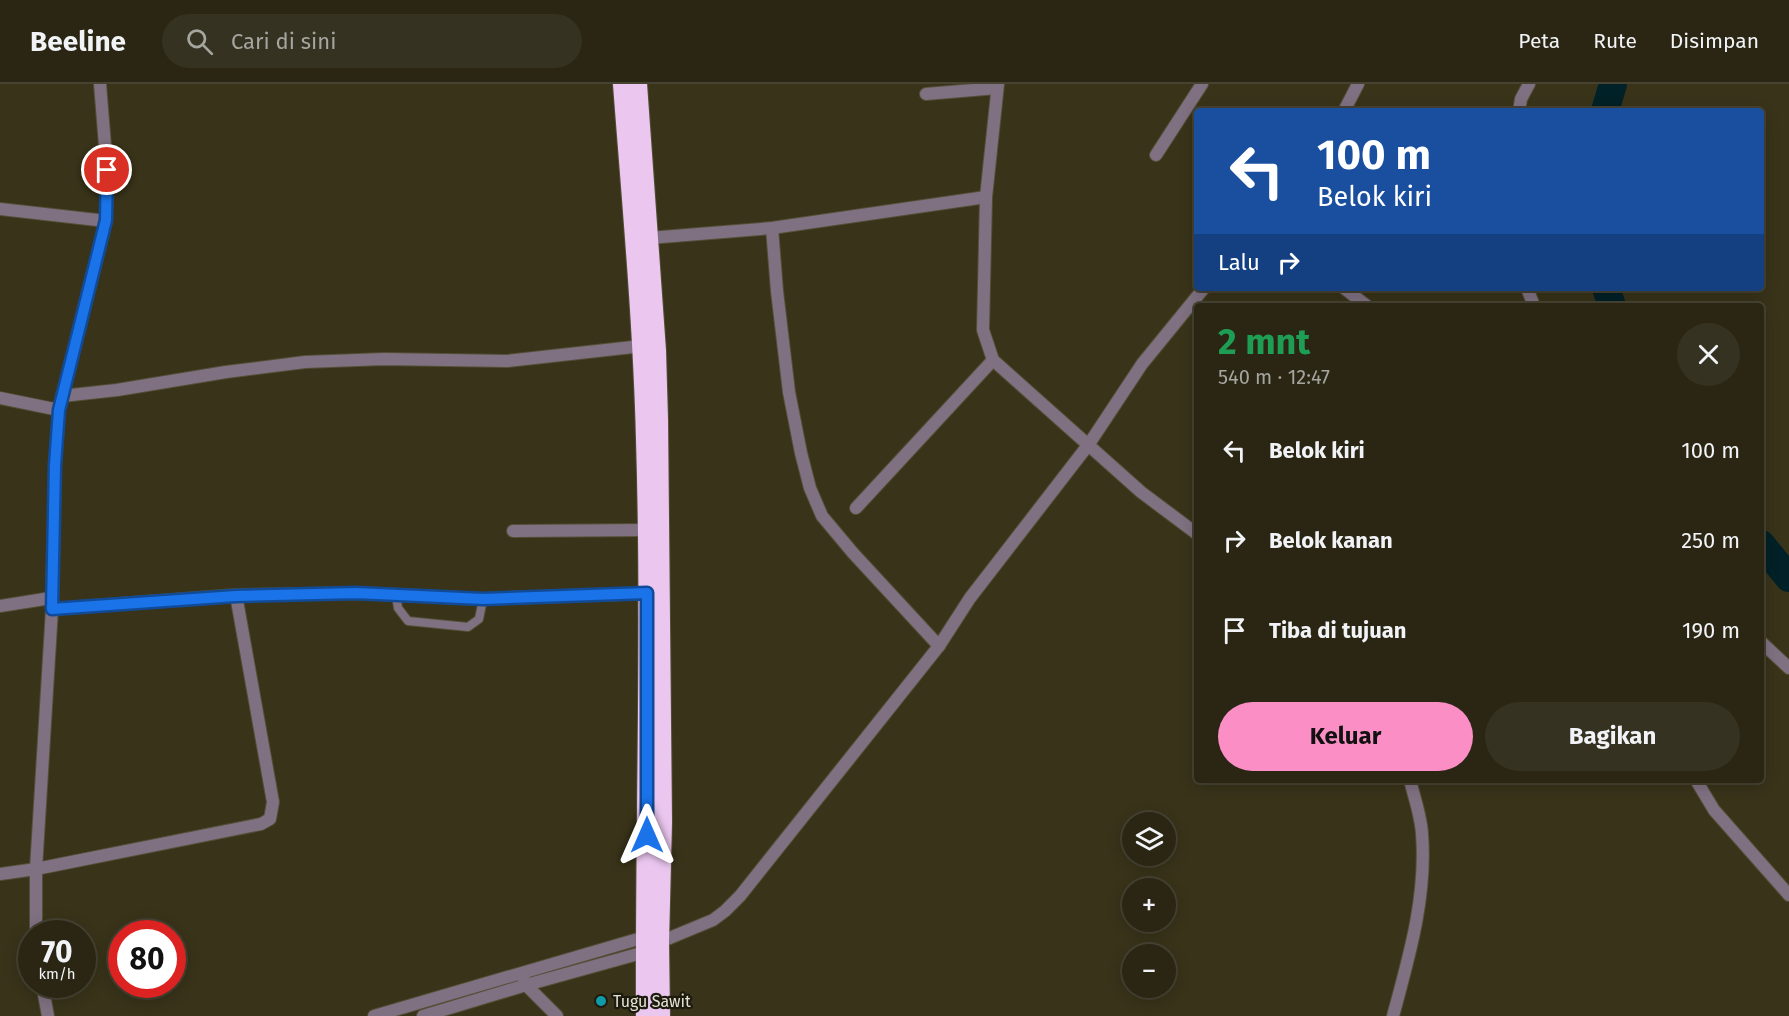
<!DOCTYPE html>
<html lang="id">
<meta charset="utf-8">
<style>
body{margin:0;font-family:"Fira Sans",sans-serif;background:#363221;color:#f1f3f6;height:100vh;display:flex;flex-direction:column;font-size:22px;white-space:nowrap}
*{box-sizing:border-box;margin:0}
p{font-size:20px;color:#a5a5a0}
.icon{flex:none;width:33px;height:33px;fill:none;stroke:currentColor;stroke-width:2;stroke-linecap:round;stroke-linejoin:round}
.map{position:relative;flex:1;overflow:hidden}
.details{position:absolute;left:1194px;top:219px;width:570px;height:480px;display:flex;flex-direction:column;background:#2a2613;border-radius:6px;box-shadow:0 3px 15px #0003,0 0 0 2px #464333}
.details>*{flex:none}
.guide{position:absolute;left:1194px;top:24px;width:570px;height:183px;border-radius:6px;box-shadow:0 3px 15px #0003,0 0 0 2px #464333;background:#1a4fa0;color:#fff;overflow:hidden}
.tools{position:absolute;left:1122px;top:728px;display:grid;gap:12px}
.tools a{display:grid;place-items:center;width:54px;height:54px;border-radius:50%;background:#2a2613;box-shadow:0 3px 15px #0003,0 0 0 2px #464333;font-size:30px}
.speed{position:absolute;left:18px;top:836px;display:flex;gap:12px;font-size:30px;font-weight:700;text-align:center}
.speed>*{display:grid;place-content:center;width:78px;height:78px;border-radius:50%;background:#2a2613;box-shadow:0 3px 15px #0003,0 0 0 2px #464333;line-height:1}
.speed small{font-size:15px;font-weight:400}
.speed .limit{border:9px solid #d22;background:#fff;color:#111}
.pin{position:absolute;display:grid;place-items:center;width:51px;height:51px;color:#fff;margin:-26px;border:3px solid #fff;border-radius:50%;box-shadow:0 2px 6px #0007}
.me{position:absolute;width:66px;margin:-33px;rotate:0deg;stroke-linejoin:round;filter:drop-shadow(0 0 4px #0008)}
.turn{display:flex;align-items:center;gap:21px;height:126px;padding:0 24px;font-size:27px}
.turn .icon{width:78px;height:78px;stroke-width:2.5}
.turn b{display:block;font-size:42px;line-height:51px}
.then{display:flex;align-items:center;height:57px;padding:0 24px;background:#0003;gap:12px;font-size:22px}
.round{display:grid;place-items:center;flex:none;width:63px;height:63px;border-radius:32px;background:#363221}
.overview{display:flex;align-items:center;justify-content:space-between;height:102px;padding:0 24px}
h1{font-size:36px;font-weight:700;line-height:45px;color:#1e9e55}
.button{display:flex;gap:12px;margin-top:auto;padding:12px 24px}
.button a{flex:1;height:69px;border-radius:36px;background:#fb8fc5;color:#111;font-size:24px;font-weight:700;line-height:69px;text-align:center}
.button a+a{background:#363221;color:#f1f3f6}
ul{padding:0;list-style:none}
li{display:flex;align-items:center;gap:18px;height:90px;padding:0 24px}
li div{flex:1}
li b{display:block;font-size:22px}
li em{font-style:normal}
header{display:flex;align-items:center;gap:36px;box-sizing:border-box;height:84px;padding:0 30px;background:#2a2613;border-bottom:2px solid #464333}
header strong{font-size:28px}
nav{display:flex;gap:33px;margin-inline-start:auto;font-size:21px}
.search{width:420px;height:54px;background:#363221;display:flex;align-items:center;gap:15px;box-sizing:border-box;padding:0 21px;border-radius:33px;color:#a5a5a0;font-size:22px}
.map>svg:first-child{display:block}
</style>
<header>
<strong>Beeline</strong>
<div class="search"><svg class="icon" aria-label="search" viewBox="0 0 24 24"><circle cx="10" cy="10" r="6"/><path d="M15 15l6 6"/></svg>Cari di sini</div>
<nav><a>Peta</a><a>Rute</a><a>Disimpan</a></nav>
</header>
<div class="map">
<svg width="1789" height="932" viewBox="0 0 1789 932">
<rect width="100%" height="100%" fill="#383319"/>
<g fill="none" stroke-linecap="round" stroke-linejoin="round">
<g stroke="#002127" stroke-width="28">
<polyline points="1605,27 1613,0"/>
<polyline points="1606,204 1612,222"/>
<polyline points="1761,460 1789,494"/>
</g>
<g stroke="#544f37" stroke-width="10">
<polyline id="lane" points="396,511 398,524 408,537 468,543 479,535 483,515"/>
</g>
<g stroke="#544f37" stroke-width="14">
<g id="street">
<polyline points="998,0 986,113 983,246 993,276 1141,408 1197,450"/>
<polyline points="926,10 997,4"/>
<polyline points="1344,27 1358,0"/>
<polyline points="1519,27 1521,15 1529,0"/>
<polyline points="1156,71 1202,0"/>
<polyline points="0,125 106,137"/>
<polyline points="772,144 777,207 789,308 801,369 810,404 822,432 853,469 939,562"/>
<polyline points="649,154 772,144 986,113"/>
<polyline points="1344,204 1367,222"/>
<polyline points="1527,204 1534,222"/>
<polyline points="62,312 117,306 226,288 305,278 384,275 507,277 642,262"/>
<polyline points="0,314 59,326"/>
<polyline points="856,424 993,276"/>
<polyline points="513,447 647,446"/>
<polyline points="0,522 51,514"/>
<polyline points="52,525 236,511 356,509 483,515 653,509"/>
<polyline points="1761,558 1789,584"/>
<polyline points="1696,696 1714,726 1789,811"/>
<polyline points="0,790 36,785 261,740 270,735 273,718 236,511"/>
<polyline points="36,849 36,785 52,525 55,380 59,326 106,137 107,86 100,0"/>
<polyline points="524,896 526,901 557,932"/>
<polyline points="42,900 48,932"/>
<polyline points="374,932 645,853 650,855"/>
<polyline points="423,932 526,901 645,868 660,858 713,836 725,827 740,812 939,562 970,514 1089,360 1142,280 1204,204"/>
<path d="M1393,932C1409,873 1427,812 1422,750C1421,732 1414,713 1410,696"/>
</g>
</g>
<g stroke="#544f37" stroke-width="20">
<g id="highway">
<path d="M622,0C631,118 642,237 645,355C651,548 644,740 645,932"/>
<polyline points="638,0 657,267 659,336 663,738 660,858 661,932"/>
</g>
</g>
<use href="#lane" stroke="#807182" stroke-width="8"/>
<use href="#street" stroke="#807182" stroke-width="12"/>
<use href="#highway" stroke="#ebc7f0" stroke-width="18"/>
</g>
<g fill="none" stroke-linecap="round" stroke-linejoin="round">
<g stroke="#114b97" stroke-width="15">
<polyline id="route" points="107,86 106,136 59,326 55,381 52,525 236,512 356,509 483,515 647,509 647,751"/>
</g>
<use href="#route" stroke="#1a73e8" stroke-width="10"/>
</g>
<circle fill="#0f9aa8" stroke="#1d1b0f" stroke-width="2" cx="601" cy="917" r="6"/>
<g text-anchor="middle" stroke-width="4.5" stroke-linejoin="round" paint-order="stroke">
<g font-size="16" fill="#e5e2d2" stroke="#1d1b0f" text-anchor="start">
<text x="613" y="923">Tugu Sawit</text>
</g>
</g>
</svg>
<div class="tools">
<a><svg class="icon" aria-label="layers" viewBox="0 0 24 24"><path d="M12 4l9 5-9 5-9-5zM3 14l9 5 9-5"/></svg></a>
<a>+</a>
<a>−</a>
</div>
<div class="speed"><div>70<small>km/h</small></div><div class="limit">80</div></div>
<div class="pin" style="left:107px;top:86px;background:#d93025"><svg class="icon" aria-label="arrive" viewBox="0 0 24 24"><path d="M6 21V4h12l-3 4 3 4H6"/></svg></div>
<svg class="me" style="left:647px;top:751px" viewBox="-20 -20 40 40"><path d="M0-17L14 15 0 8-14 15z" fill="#1a73e8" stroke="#fff" stroke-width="4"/></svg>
<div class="guide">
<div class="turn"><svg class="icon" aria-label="left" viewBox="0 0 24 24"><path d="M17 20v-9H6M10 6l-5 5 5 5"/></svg><div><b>100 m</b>Belok kiri</div></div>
<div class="then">Lalu<svg class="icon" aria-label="right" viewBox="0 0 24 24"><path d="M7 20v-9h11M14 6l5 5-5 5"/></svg></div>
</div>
<section class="details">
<div class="overview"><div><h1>2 mnt</h1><p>540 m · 12:47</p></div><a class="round"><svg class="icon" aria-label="close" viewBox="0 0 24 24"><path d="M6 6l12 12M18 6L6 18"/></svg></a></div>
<ul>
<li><svg class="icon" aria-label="left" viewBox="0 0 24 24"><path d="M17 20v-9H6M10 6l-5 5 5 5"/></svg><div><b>Belok kiri</b></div><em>100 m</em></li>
<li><svg class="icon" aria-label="right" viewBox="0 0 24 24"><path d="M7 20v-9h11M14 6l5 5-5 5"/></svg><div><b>Belok kanan</b></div><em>250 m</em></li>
<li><svg class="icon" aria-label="arrive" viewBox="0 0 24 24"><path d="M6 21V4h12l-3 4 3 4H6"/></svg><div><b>Tiba di tujuan</b></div><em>190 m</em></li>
</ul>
<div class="button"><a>Keluar</a><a>Bagikan</a></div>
</section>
</div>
